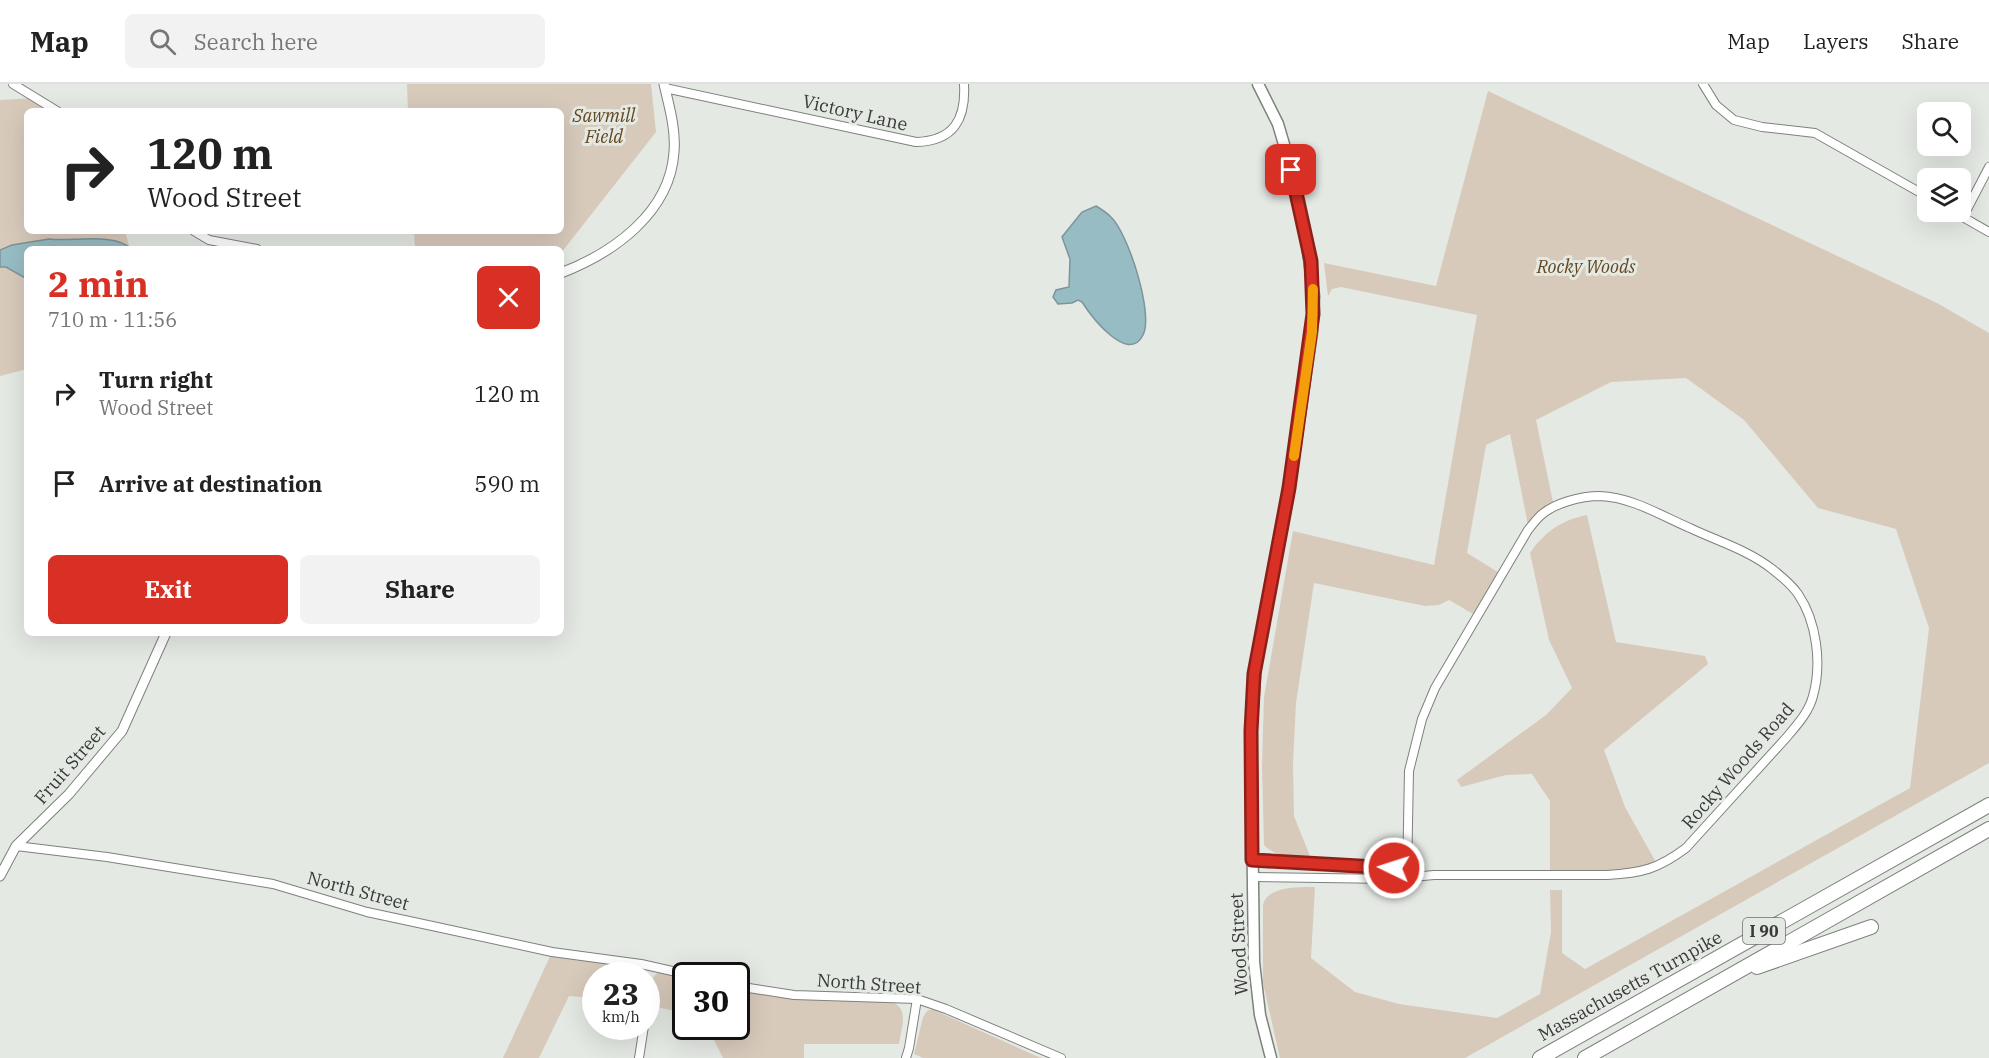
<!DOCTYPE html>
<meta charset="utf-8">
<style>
body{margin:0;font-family:"IBM Plex Serif",serif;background:#f2f2f2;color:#222;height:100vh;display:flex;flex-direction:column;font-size:22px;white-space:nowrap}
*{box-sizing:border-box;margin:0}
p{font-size:20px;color:#767676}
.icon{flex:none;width:33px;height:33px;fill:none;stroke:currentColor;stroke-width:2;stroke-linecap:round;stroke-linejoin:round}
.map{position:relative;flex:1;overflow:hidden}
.panel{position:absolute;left:24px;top:162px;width:540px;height:390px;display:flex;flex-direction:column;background:#fff;border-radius:9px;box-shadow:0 6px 24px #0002}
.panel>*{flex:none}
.top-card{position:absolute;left:24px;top:24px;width:540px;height:126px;border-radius:9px;box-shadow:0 6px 24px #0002;background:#fff;color:#222;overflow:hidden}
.tools{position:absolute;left:1917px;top:18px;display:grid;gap:12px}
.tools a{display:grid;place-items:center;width:54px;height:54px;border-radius:9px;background:#fff;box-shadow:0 6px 24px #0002;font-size:30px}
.speed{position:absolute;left:582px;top:878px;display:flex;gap:12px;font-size:30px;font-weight:700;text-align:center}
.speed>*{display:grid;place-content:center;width:78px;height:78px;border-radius:50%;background:#fff;box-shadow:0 6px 24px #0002;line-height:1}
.speed small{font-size:15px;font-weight:400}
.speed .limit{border:3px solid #111;border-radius:9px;background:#fff;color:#111}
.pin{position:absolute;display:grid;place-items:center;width:51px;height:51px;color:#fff;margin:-26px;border-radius:12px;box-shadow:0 3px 9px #0006}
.me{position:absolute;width:66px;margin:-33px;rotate:274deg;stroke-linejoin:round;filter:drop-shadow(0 0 4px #0008)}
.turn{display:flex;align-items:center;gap:21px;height:126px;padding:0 24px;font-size:27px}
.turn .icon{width:78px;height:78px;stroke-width:2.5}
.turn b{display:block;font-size:42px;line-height:51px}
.round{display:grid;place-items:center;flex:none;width:63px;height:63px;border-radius:9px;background:#f2f2f2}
.overview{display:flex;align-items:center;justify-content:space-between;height:102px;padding:0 24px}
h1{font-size:36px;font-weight:700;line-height:45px;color:#d93025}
.action{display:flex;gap:12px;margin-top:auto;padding:12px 24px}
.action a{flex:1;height:69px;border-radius:9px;background:#d93025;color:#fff;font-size:24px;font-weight:700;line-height:69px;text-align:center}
.action a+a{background:#f2f2f2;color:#222}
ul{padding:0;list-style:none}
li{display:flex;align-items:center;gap:18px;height:90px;padding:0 24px}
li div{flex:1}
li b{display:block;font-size:22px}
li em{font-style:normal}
header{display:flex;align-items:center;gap:36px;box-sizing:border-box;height:84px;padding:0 30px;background:#fff;border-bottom:2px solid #e0e0e0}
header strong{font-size:28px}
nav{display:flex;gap:33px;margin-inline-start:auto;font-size:21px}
.search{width:420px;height:54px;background:#f2f2f2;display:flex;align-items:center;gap:15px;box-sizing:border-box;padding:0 21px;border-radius:9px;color:#767676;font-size:22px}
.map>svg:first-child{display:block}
</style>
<header>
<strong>Map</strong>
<div class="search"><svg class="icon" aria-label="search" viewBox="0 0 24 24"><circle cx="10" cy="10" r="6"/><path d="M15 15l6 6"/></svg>Search here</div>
<nav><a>Map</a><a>Layers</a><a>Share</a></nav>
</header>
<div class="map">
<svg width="1989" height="974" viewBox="0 0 1989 974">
<rect width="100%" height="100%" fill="#e5e9e4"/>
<g fill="#d8cabb">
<polygon points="407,0 651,0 656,48 561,169 561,165 415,165 414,147 561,147 561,27 408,27"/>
<path d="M1488,7L1937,219L1989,249V679L1465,974H1280L1263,899V821C1267,802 1299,803 1315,803L1311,874L1355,908L1399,920L1497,934L1540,910L1551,848L1550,806H1562V869L1585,885L1910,704L1929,544L1896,445L1818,424L1744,336L1686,294L1611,298L1536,336L1554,423L1528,441L1510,350L1486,361L1467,469L1498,488L1473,530L1449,516L1439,521L1425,522L1314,499L1296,619L1293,680L1294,732L1312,777C1297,775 1275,773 1264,761L1262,682L1264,613L1293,447L1434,481L1477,231L1341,203L1332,205L1328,212L1324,179L1436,202Z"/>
<polygon points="35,14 50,27 27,27 27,147 125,147 130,165 27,165 27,285 0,292 0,16"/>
<path d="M1587,431L1616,558L1705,572L1708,580L1604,666L1625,723L1657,780L1640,787L1550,789V717L1532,690L1506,691L1461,703L1457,696L1546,631L1572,604L1549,556L1530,469C1544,448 1562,436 1587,431Z"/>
<polygon points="552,868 626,882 631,887 631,891 596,891 595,914 569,912 539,974 503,974"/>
<path d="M659,888L685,893V929L651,922C651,909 647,895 659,888Z"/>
<path d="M737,905L797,915L892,918C910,925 901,945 899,960H804V974H723L707,942H736Z"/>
<polygon points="932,925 1034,971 1042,974 923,974 914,970 923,933 927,927"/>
</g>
<g fill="#97bcc3" stroke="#7b959a" stroke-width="1.5">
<path d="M1096,122C1101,125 1107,129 1111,133C1128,149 1154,230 1143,251C1128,281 1091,232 1082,218L1078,216L1072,219L1058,220L1053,213L1056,206L1069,203L1070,175L1062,153L1082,128Z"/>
<path d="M49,155C71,158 115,148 131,165H27V195L6,183H0V166L12,161Z"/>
</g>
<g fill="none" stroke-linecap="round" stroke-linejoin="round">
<g stroke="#7d817c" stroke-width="10">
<g id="minor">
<polyline points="13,0 57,27"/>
<polyline points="1703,0 1716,21 1734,36 1762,43 1815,49 1928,113"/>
<path d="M665,4L916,58C954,57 966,35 964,0"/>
<polyline points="1954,128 1989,148"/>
<polyline points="1963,133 1989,83"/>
<polyline points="194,147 209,156 257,165"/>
<polyline points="16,762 107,773 273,800 367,828 437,843 552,868 641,880 690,891"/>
<polyline points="1252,776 1407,786"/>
<path d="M1252,793L1390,795L1434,791H1607C1642,789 1658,785 1686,764L1786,654C1797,641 1809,628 1813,612C1822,580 1817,538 1798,510C1791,500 1781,492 1772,485C1748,466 1717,457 1690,444C1662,432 1631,413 1600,412C1581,412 1554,419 1540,432C1536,436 1532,441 1528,446L1435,604L1422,635L1409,687L1407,793"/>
<polyline points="736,902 794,911 917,915 946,925 1061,974"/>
<polyline points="639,974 644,942"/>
<polyline points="906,974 909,964 917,915"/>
</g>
</g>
<g stroke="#7d817c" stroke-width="11">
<g id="tertiary">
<path d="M561,189C613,169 670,129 674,68C676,45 669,22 664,0"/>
<polyline points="0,792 16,762 69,710 122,647 166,549"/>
</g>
</g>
<g stroke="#7d817c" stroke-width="13">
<polyline id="secondary" points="1258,0 1278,40 1288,74 1307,160 1314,212 1312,248 1289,404 1256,578 1251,647 1254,878 1260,931 1271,974"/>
</g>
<g stroke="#7d817c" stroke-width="16">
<g id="motorway">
<polyline points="1757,883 1871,843"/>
<polyline points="1540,974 1989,721"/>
<polyline points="1585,974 1989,745"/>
</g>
</g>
<use href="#minor" stroke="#fff" stroke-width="8"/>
<use href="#tertiary" stroke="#fff" stroke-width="9"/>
<use href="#secondary" stroke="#fff" stroke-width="10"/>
<use href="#motorway" stroke="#fff" stroke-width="14"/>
</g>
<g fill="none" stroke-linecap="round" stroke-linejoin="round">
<g stroke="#8d1f18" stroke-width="15">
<polyline id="route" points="1291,86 1311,177 1313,230 1289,404 1254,590 1251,647 1252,776 1394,784"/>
</g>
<use href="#route" stroke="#d93025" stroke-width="10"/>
<polyline stroke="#f59e0b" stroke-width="10" points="1294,372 1312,248 1313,205"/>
</g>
<g text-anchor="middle" stroke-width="6" stroke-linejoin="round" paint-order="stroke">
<rect fill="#e5e9e4" stroke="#6d6f6c" stroke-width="1.5" x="1743" y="834" width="42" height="26" rx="4.5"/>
<g font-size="16" font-weight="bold" fill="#393b39">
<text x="1764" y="853">I 90</text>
</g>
<g font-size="18" fill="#393b39" stroke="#e5e9e4">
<text transform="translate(855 29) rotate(13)" y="6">Victory Lane</text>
<text transform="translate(70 681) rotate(-49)" y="6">Fruit Street</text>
<text transform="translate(1738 682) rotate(-49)" y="6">Rocky Woods Road</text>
<text transform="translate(358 807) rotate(15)" y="6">North Street</text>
<text transform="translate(1239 860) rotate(-93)" y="6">Wood Street</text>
<text transform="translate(869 900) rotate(4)" y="6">North Street</text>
<text transform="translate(1630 902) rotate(-29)" y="6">Massachusetts Turnpike</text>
</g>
<g font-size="18" font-style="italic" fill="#65461d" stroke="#e5e9e4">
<text x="604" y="38">Sawmill<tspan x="604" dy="21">Field</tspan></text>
<text x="1586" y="189">Rocky Woods</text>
</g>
</g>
</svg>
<div class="tools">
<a><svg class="icon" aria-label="search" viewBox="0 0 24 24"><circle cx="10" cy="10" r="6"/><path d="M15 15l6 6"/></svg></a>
<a><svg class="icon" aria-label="layers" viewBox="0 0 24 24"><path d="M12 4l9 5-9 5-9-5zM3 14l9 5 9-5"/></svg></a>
</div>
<div class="speed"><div>23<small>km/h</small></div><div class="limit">30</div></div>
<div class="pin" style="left:1291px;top:86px;background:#d93025"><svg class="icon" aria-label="arrive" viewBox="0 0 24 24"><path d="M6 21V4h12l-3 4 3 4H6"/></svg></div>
<svg class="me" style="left:1394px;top:784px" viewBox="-20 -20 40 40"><circle r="17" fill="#d93025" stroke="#fff" stroke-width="3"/><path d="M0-11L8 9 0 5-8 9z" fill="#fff"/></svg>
<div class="top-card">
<div class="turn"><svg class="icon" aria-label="right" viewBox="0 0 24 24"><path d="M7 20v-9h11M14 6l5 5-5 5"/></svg><div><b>120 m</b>Wood Street</div></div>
</div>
<section class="panel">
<div class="overview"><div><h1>2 min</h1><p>710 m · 11:56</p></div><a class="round" style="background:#d93025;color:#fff"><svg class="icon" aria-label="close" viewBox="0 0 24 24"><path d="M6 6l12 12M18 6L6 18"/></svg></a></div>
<ul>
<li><svg class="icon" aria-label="right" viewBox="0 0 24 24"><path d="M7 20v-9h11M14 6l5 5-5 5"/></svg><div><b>Turn right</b><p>Wood Street</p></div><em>120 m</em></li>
<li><svg class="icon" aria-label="arrive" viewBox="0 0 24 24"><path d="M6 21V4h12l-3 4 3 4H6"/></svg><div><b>Arrive at destination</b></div><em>590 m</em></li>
</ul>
<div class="action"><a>Exit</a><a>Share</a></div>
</section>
</div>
